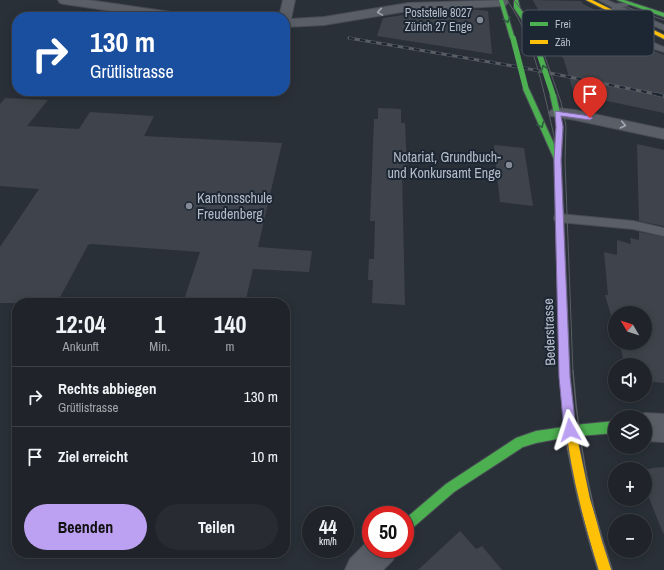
<!DOCTYPE html>
<html lang="de">
<meta charset="utf-8">
<style>
body{margin:0;font-family:"Archivo Narrow",sans-serif;background:#282c32;color:#f1f3f6;height:100vh;display:flex;flex-direction:column;font-size:15px;white-space:nowrap}
*{box-sizing:border-box;margin:0}
p{font-size:13px;color:#a2a4a8}
.icon{flex:none;width:22px;height:22px;fill:none;stroke:currentColor;stroke-width:2;stroke-linecap:round;stroke-linejoin:round}
.map{position:relative;flex:1;overflow:hidden}
.drawer{position:absolute;left:12px;top:298px;width:278px;height:260px;display:flex;flex-direction:column;background:#20242a;border-radius:16px;box-shadow:0 2px 10px #0003,0 0 0 1px #3d4147}
.drawer>*{flex:none}
.guide{position:absolute;left:12px;top:12px;width:278px;height:84px;border-radius:16px;box-shadow:0 2px 10px #0003,0 0 0 1px #3d4147;background:#1a4fa0;color:#fff;overflow:hidden}
.needle{width:26px;rotate:309deg}
.controls{position:absolute;left:608px;top:306px;display:grid;gap:8px}
.controls a{display:grid;place-items:center;width:44px;height:44px;border-radius:50%;background:#20242a;box-shadow:0 2px 10px #0003,0 0 0 1px #3d4147;font-size:20px}
.speed{position:absolute;left:302px;top:506px;display:flex;gap:8px;font-size:20px;font-weight:700;text-align:center}
.speed>*{display:grid;place-content:center;width:52px;height:52px;border-radius:50%;background:#20242a;box-shadow:0 2px 10px #0003,0 0 0 1px #3d4147;line-height:1}
.speed small{font-size:10px;font-weight:400}
.speed .limit{border:6px solid #d22;background:#fff;color:#111}
.pin{position:absolute;display:grid;place-items:center;width:34px;height:34px;color:#fff;margin:-41px -17px;border-radius:50% 50% 50% 0;rotate:-45deg;box-shadow:0 0 4px #0007}
.pin .icon{rotate:45deg}
.me{position:absolute;width:44px;margin:-22px;rotate:354deg;stroke-linejoin:round;filter:drop-shadow(0 0 3px #0008)}
.turn{display:flex;align-items:center;gap:14px;height:84px;padding:0 12px;font-size:18px}
.turn .icon{width:52px;height:52px;stroke-width:2.5}
.turn b{display:block;font-size:28px;line-height:34px}
.eta{display:flex;justify-content:space-evenly;align-items:center;height:68px;text-align:center}
.eta b{font-size:24px;font-weight:800;line-height:28px}
.action{display:flex;gap:8px;margin-top:auto;padding:8px 12px}
.action a{flex:1;height:46px;border-radius:24px;background:#bca0f2;color:#111;font-size:16px;font-weight:800;line-height:46px;text-align:center}
.action a+a{background:#282c32;color:#f1f3f6}
ul{padding:0;list-style:none}
li{display:flex;align-items:center;gap:12px;height:60px;padding:0 12px;border-top:1px solid #3d4147}
li div{flex:1}
li b{display:block;font-size:15px}
li em{font-style:normal}
.map>svg:first-child{display:block}
</style>
<div class="map">
<svg width="664" height="570" viewBox="0 0 664 570">
<rect width="100%" height="100%" fill="#2a3038"/>
<g fill="#3f444c">
<polygon points="533,0 581,1 583,4 603,14 602,15 629,39 641,46 664,55 664,113 574,94 564,60"/>
<polygon points="467,9 488,11 492,54 377,36 383,18 424,12 458,12 458,10"/>
<polygon points="5,98 48,100 27,126 79,129 90,112 154,116 144,136 282,143 258,247 312,251 309,272 253,269 245,303 183,303 200,252 91,244 88,245 57,303 0,303 0,247 39,189 0,186 0,104"/>
<polygon points="378,108 401,109 401,123 405,123 407,171 402,171 405,305 372,303 373,280 368,280 369,259 374,259 375,221 370,221 374,119 378,119"/>
<polygon points="637,144 664,150 664,226 639,221"/>
<polygon points="494,145 524,148 533,206 500,202"/>
<polygon points="639,232 664,237 664,383 645,381 645,365 625,365 619,343 645,343 645,313 615,313 615,329 605,295 608,295 604,252 617,255 617,240 631,244 630,238 639,240"/>
<polygon points="664,467 664,533 663,533 645,488 645,470 652,468"/>
<polygon points="460,531 476,549 482,546 502,570 418,570"/>
</g>
<g fill="none" stroke-linecap="round" stroke-linejoin="round">
<g stroke="#484c55" stroke-width="2">
<g id="lane">
<path d="M599,0H607L616,4L632,2V4L622,7L664,25V30L619,10C615,28 651,42 664,47V52C646,47 607,30 612,7Z"/>
<polygon points="559,214 633,221 664,228 664,236 633,229 559,222 555,221 554,218 555,215"/>
</g>
</g>
<g stroke="#484c55" stroke-width="2">
<g id="street">
<polygon points="58,0 88,0 178,13 182,14 184,17 153,17 64,4 60,3"/>
<polygon points="283,0 295,0 291,19 324,17 408,3 507,0 508,2 506,5 502,6 408,11 324,25 285,27 285,17 279,17"/>
<polygon points="557,108 575,110 664,129 664,139 575,120 551,116 549,113 551,110"/>
<polygon points="645,413 664,414 664,442 645,441 645,417 637,417"/>
<polygon points="371,538 371,549 398,549 393,560 383,570 345,570 350,559"/>
</g>
</g>
<g stroke="#484c55" stroke-width="2">
<g id="fast">
<polygon points="499,0 503,0 515,39 510,38"/>
<polygon points="514,0 518,0 520,8 530,23 538,41 537,42 532,41 524,23 514,8"/>
<polygon points="617,0 624,0 664,13 664,17"/>
<polygon points="524,88 529,89 555,146 557,127 550,95 551,94 556,95 563,127 561,160 570,377 575,425 615,421 615,433 568,437 536,443 523,447 454,492 409,531 405,533 405,519 446,484 516,438 536,431 564,427 560,377 554,159 523,89"/>
</g>
</g>
<g stroke="#484c55" stroke-width="2">
<g id="slow">
<polygon points="586,0 592,0 664,35 664,39"/>
<polygon points="570,426 574,428 576,432 590,499 612,570 598,570 578,499 564,432 566,428"/>
</g>
</g>
<use href="#lane" fill="#5a5e66" fill-rule="evenodd"/>
<use href="#street" fill="#5a5e66" fill-rule="evenodd"/>
<use href="#fast" fill="#4caf50" fill-rule="evenodd"/>
<use href="#slow" fill="#ffc107" fill-rule="evenodd"/>
<g stroke="#595d64" stroke-width="1">
<path d="M507,0C512,8 517,16 521,24C537,56 546,101 554,136L562,372"/>
<polyline points="514,0 534,26 561,102 566,126 565,161 573,372"/>
<polyline points="599,0 664,30"/>
<polyline points="618,4 664,20"/>
</g>
<g stroke="#595d64" stroke-width="1.5">
<path d="M562,371C563,386 563,402 564,417C569,469 582,520 598,570"/>
<path d="M573,371C578,441 589,504 612,570"/>
</g>
<g stroke="#595d64" stroke-width="3">
<polyline id="rail-far1" points="349,38 519,67 661,95"/>
</g>
<g stroke="#595d64" stroke-width="3.5">
<polyline id="rail" points="656,94 664,96"/>
</g>
<use href="#rail-far1" stroke="#1d2633" stroke-width="2" stroke-dasharray="5.5" stroke-linecap="butt"/>
<use href="#rail" stroke="#1d2633" stroke-width="2.5" stroke-dasharray="7" stroke-linecap="butt"/>
<g stroke="#484c55" stroke-width="6" stroke-linecap="butt">
<g id="fast-bridge">
<polyline points="513,38 526,89"/>
<polyline points="535,41 553,95"/>
</g>
</g>
<use href="#fast-bridge" stroke="#4caf50" stroke-width="5.5"/>
</g>
<defs><path id="oneway-chevron" d="M-2-3.5L2.5 0L-2 3.5" fill="none" stroke-width="1.6" stroke-linecap="round" stroke-linejoin="round"/></defs>
<g stroke="#a2a9b5">
<use href="#oneway-chevron" transform="translate(380 12) rotate(171)"/>
<use href="#oneway-chevron" transform="translate(623 125) rotate(12)"/>
</g>
<g stroke="#305d3f">
<use href="#oneway-chevron" transform="translate(507 20) rotate(74)"/>
<use href="#oneway-chevron" transform="translate(544 68) rotate(-108)"/>
<use href="#oneway-chevron" transform="translate(541 125) rotate(66)"/>
</g>
<polygon fill="#bca0f2" stroke="#7a689d" points="555,111 590,116 593,118 590,120 561,116 563,127 561,160 570,377 576,430 574,434 570,436 566,434 564,430 559,377 554,160 556,127"/>
<g fill="#848b96" stroke="#1d2633" stroke-width="1.5">
<circle cx="480" cy="20" r="4"/>
<circle cx="509" cy="165" r="4"/>
<circle cx="189" cy="206" r="4"/>
</g>
<g text-anchor="middle" stroke-width="4" stroke-linejoin="round" paint-order="stroke">
<g font-size="12" fill="#b4bcc9" stroke="#1d2633" text-anchor="end">
<text x="472" y="17">Poststelle 8027<tspan x="472" dy="14">Zürich 27 Enge</tspan></text>
</g>
<g font-size="14" fill="#b4bcc9" stroke="#1d2633" text-anchor="end">
<text x="501" y="162">Notariat, Grundbuch-<tspan x="501" dy="16">und Konkursamt Enge</tspan></text>
<text x="197" y="203" text-anchor="start">Kantonsschule<tspan x="197" dy="16">Freudenberg</tspan></text>
</g>
<g font-size="14" fill="#b4bcc9" stroke="#1d2633">
<text transform="translate(549 332) rotate(-92)" y="5">Bederstrasse</text>
</g>
</g>
<rect x="522" y="10" width="132" height="46" rx="6" fill="#1d2633" stroke="#4a5360" stroke-width="1"/>
<rect x="530" y="22" width="18" height="4" fill="#4caf50"/>
<rect x="530" y="40" width="18" height="4" fill="#ffc107"/>
<g font-size="11" fill="#b4bcc9">
<text x="555" y="28">Frei</text>
<text x="555" y="46">Zäh</text>
</g>
</svg>
<div class="controls">
<a><svg class="needle" viewBox="-14 -14 28 28"><path d="M0-13l5 13h-10z" fill="#e53935"/><path d="M0 13l5-13h-10z" fill="#a2a4a8"/></svg></a>
<a><svg class="icon" aria-label="sound" viewBox="0 0 24 24"><path d="M4 9h4l5-4v14l-5-4H4zM17 9q2 3 0 6"/></svg></a>
<a><svg class="icon" aria-label="layers" viewBox="0 0 24 24"><path d="M12 4l9 5-9 5-9-5zM3 14l9 5 9-5"/></svg></a>
<a>+</a>
<a>−</a>
</div>
<div class="speed"><div>44<small>km/h</small></div><div class="limit">50</div></div>
<div class="pin" style="left:590px;top:118px;background:#d93025"><svg class="icon" aria-label="arrive" viewBox="0 0 24 24"><path d="M6 21V4h12l-3 4 3 4H6"/></svg></div>
<svg class="me" style="left:570px;top:430px" viewBox="-20 -20 40 40"><path d="M0-17L14 15 0 8-14 15z" fill="#bca0f2" stroke="#fff" stroke-width="4"/></svg>
<div class="guide">
<div class="turn"><svg class="icon" aria-label="right" viewBox="0 0 24 24"><path d="M7 20v-9h11M14 6l5 5-5 5"/></svg><div><b>130 m</b>Grütlistrasse</div></div>
</div>
<section class="drawer">
<div class="eta">
<div><b>12:04</b><p>Ankunft</p></div>
<div><b>1</b><p>Min.</p></div>
<div><b>140</b><p>m</p></div>
</div>
<ul>
<li><svg class="icon" aria-label="right" viewBox="0 0 24 24"><path d="M7 20v-9h11M14 6l5 5-5 5"/></svg><div><b>Rechts abbiegen</b><p>Grütlistrasse</p></div><em>130 m</em></li>
<li><svg class="icon" aria-label="arrive" viewBox="0 0 24 24"><path d="M6 21V4h12l-3 4 3 4H6"/></svg><div><b>Ziel erreicht</b></div><em>10 m</em></li>
</ul>
<div class="action"><a>Beenden</a><a>Teilen</a></div>
</section>
</div>
